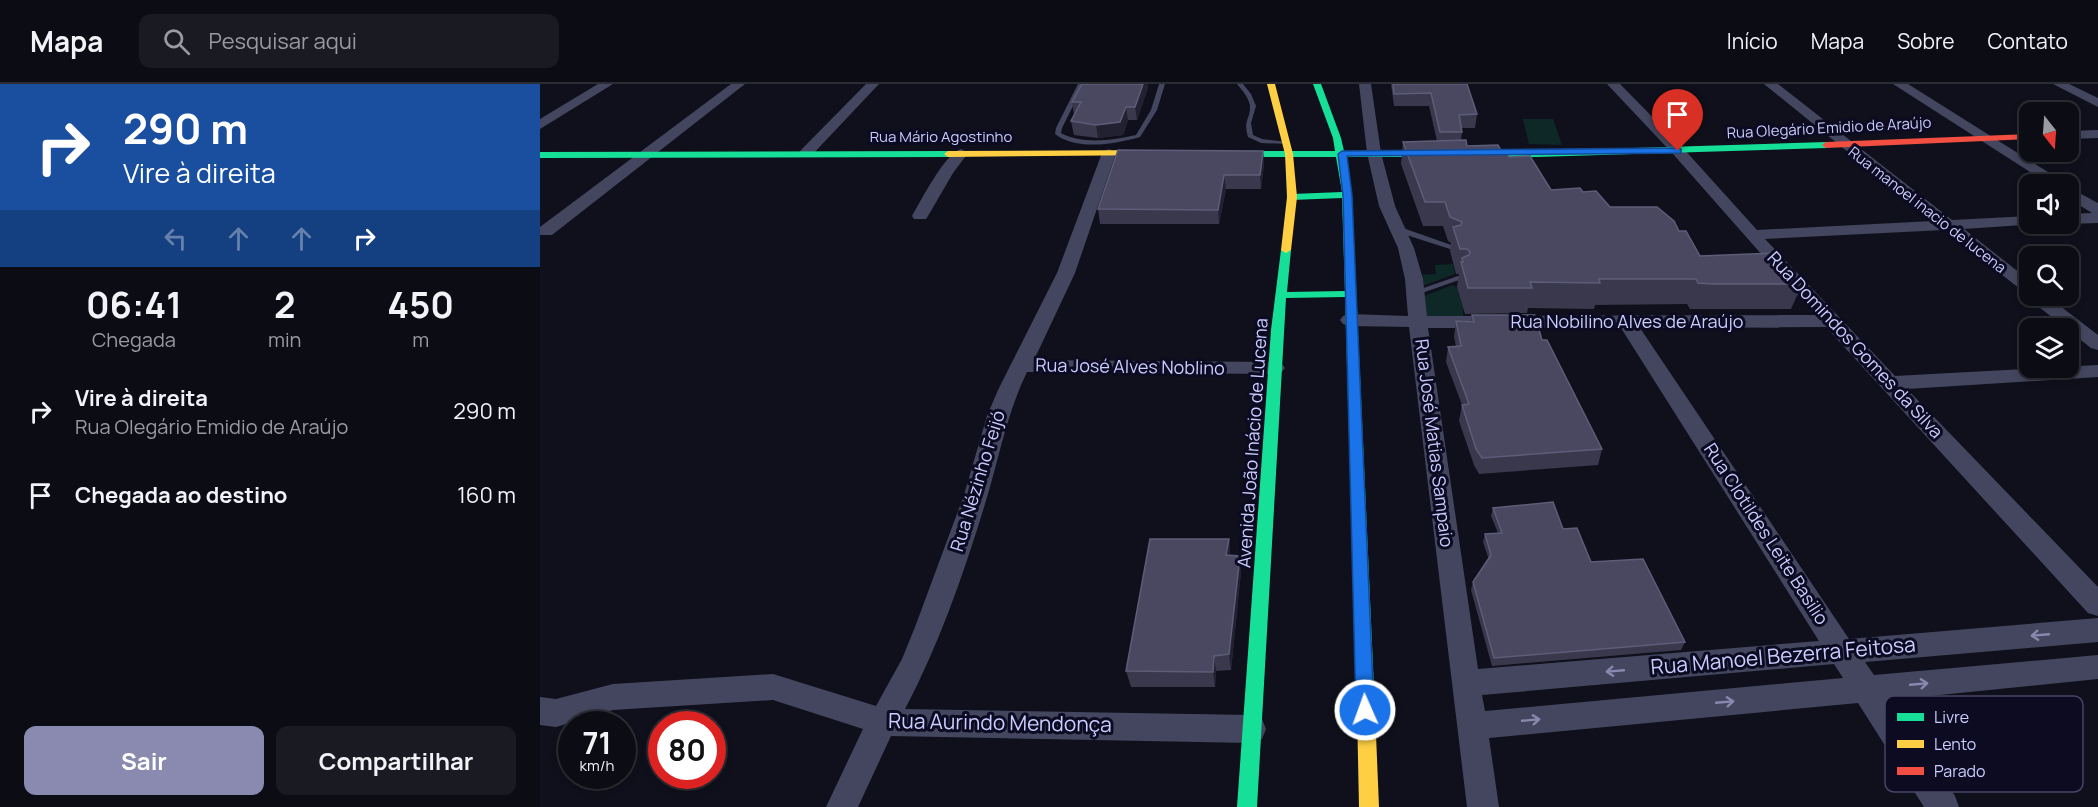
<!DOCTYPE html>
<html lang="pt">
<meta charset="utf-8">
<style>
body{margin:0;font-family:Manrope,sans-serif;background:#1a1a22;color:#f1f3f6;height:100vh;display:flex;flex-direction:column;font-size:22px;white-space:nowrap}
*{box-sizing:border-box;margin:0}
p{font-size:20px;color:#9a9ba0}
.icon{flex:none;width:33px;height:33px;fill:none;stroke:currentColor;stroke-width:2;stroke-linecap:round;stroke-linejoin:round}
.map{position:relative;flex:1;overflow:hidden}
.sheet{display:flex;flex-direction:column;background:#0c0c15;width:540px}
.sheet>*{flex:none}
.hud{background:#1a4fa0;color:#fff;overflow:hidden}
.needle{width:39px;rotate:163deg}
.controls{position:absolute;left:1479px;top:18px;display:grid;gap:12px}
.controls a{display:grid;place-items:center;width:60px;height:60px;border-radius:12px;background:#0c0c15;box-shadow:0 3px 9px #0003,0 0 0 2px #2c2c34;font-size:30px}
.speed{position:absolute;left:18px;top:627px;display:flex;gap:12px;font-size:30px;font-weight:700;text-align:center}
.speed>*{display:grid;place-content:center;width:78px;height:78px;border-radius:50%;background:#0c0c15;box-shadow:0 3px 9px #0003,0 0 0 2px #2c2c34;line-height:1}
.speed small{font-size:15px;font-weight:400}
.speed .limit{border:9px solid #d22;background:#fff;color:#111}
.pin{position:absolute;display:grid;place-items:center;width:51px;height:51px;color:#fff;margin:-62px -26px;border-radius:50% 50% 50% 0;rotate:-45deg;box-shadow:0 0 6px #0007}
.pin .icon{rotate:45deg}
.me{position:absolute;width:66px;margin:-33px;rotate:358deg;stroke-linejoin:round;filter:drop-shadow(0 0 4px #0008)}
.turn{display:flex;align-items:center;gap:21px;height:126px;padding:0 24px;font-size:27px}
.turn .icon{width:78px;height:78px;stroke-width:2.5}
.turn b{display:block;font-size:42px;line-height:51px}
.lanes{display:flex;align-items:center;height:57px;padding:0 24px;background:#0003;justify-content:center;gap:30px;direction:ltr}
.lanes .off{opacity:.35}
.eta{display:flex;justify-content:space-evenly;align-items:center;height:102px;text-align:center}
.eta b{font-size:36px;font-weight:700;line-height:42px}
.action{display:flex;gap:12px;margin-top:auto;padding:12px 24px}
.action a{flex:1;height:69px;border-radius:12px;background:#8a8ab0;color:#fff;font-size:24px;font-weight:700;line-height:69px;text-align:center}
.action a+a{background:#1a1a22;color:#f1f3f6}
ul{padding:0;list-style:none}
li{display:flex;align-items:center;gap:18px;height:84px;padding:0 24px}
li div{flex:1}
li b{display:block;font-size:22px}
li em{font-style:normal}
header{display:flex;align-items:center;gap:36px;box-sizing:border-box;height:84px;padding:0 30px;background:#0c0c15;border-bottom:2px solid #2c2c34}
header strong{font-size:28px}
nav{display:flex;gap:33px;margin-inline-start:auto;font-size:21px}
.search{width:420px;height:54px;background:#1a1a22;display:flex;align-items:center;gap:15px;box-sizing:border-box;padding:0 21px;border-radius:12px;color:#9a9ba0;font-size:22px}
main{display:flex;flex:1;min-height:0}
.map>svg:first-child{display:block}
</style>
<header>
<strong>Mapa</strong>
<div class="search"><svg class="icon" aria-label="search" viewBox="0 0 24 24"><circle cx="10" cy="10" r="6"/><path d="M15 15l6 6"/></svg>Pesquisar aqui</div>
<nav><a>Início</a><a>Mapa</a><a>Sobre</a><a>Contato</a></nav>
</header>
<main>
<section class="sheet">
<div class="hud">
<div class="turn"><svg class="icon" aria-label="right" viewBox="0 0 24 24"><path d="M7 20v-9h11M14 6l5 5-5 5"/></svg><div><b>290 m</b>Vire à direita</div></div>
<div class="lanes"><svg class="icon off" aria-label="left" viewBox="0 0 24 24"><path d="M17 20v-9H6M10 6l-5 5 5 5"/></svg><svg class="icon off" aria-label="ahead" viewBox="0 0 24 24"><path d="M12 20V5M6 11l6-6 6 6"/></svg><svg class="icon off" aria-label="ahead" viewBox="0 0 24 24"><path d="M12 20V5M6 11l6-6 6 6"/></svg><svg class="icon" aria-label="right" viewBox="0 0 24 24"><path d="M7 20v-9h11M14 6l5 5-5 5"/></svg></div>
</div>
<div class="eta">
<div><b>06:41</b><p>Chegada</p></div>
<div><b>2</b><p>min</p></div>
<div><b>450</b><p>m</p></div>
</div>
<ul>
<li><svg class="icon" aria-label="right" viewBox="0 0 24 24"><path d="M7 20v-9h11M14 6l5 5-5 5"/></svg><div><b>Vire à direita</b><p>Rua Olegário Emidio de Araújo</p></div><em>290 m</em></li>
<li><svg class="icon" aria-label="arrive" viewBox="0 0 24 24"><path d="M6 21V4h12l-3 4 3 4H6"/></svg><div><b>Chegada ao destino</b></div><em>160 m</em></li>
</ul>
<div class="action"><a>Sair</a><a>Compartilhar</a></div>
</section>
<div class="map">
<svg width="1558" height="723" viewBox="0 0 1558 723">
<rect width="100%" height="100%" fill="#10101c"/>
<g fill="#0d2826">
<polygon points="983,35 1013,35 1022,61 989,60"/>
<polygon points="913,180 915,190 880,203 876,191 896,190 895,181"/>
<polygon points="912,201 917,203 923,223 923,232 884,232 882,213"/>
</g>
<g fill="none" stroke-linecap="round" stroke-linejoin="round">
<g fill="#43465e" fill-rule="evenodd">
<path d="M538,0H544L522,44L521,49C543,61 573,56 596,51L611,26L619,0H625L617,26L600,53C575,60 537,67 515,50L516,44Z"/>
<path d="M697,0H703L711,10L716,22L711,39L713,51L722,55L748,58V60L721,59L708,53C703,36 710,36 710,23C710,15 702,6 697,0Z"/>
<polygon points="854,143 860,143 917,163 913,165 910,165 854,147"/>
<polygon points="918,192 924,192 925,194 879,210 876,211 872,208"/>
</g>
<g fill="#43465e" fill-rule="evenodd">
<polygon points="58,0 73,0 0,45 0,35"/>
<polygon points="191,0 205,0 12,151 0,151 0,143"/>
<polygon points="326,0 339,0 271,72 261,72 259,69 261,66"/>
<path d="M819,0H831L841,69L855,122L874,164L883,195L887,232L1275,231L1133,70L1067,0H1080L1143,64L1217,146L1393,137L1224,0H1238L1412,136L1490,132V140H1496L1424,145L1490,197V212H1507L1558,251V266L1551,264L1490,216L1488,211L1404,146L1225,155L1355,292L1558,281V293L1367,305L1558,503V532L1548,529L1286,243L1100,244L1309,555L1558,534V558L1325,578L1334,591L1558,571V595L1350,616L1415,712L1419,723H1384L1318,619L949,654L959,723H927L869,243L810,242L803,240L800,236L803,232L810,230L868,232L865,195L858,164L839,122L827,69ZM888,244H1081L1279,557L938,585ZM1294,580L1303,594L945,627L942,611Z"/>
<polygon points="1353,0 1368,0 1527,100 1509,100"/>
<polygon points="1513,0 1529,0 1558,14 1558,23"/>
<polygon points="1558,46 1558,54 1528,55 1528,47"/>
<path d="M421,65L428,69L413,89L388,132L386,135H374L372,132C381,117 405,69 421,65Z"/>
<path d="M569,65L576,69L535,189L494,276L735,278L742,280L745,284L742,288L735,290L487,288C468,327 460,369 448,410C426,483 401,557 365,625L711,631L722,635L726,645L722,655L711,659L351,652L318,723H286L323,645L233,616L73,626L16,643L0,641V613L16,615L73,600L233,590L336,622L362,575L375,543L424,411L447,332L458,306L517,189L562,69Z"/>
<polygon points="1528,103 1558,119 1558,139 1528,140 1527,140 1528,140 1528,130 1552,129 1528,114"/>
</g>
<g fill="#16e098" fill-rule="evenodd">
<polygon points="773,0 781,0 801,54 804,67 996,67 1286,58 1290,61 1286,64 996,73 805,73 812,111 835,627 832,633 826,635 820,633 817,627 805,213 746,214 717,723 697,723 731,246 741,166 746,163 751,166 747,208 805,207 802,114 752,116 747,113 752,110 802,108 796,73 681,73 677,70 681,67 795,67 793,54"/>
<polygon points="0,68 408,67 412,70 408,73 0,74"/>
</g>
<g fill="#ffcf43" fill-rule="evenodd">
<polygon points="727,0 735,0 753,70 757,113 751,166 746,169 741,166 747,113 745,70"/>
<polygon points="619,66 622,67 622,71 408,73 404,70 408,67"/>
<polygon points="826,619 832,621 835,627 839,723 819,723 817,627 820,621"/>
</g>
<polygon fill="#f24e42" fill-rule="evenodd" points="1490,50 1490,55 1286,64 1282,61 1286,58"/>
</g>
<g fill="#39384c">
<polygon points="542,0 607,0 608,4 597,36 588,36 583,51 558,54 534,51 531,37 534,31 532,18"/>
<polygon points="851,0 927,0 937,30 935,44 921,44 922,48 921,56 927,62 963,70 969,73 1011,106 1043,108 1070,123 1139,147 1160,172 1262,200 1251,225 1150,225 1147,220 1055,221 1054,225 988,224 987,229 925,230 917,203 919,190 916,190 910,167 911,159 908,157 903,142 883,142 861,80 863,58 897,57 889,22 854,22"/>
<polygon points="723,67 724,80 721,105 686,105 679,140 560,140 558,125"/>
<polygon points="932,231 1002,256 1062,365 1058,381 939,390 934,381 919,337 922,321 906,278 908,263 916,262 914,253 916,237 931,238"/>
<polygon points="953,424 1023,445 1051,478 1145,558 1141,566 952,582 931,506 933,498 949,476 943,458 945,450 958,449 951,432"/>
<polygon points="689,455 690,471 701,488 691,586 676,587 675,603 591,603 586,587"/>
</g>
<g fill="#222131">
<polygon points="603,0 607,0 608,4 597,36 595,23"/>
<polygon points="586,23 588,36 583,51 558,54 556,41"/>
<polygon points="723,67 724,80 721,105 720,91"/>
<polygon points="684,91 686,105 679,140 678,126"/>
<polygon points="689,455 690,472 686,471"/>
<polygon points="700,472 701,488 691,586 689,570"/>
<polygon points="674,572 676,587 675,603 673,588"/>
</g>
<g fill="#494860" stroke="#5d5d79" stroke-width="1.5">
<polygon points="542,0 603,0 595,23 586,23 580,38 556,41 531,37 541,18 532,18"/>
<polygon points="853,0 927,0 937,30 919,31 922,48 900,48 891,9 854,10"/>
<polygon points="926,56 927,62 958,61 963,70 967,70 969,73 990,72 1011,106 1040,104 1043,108 1056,107 1070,123 1117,123 1134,137 1139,147 1146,147 1160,172 1236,169 1262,200 1172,200 1158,199 1156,195 1059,195 1060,199 990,198 992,204 928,204 921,178 923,178 922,174 929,171 930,168 927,165 920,165 913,143 921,141 922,138 910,133 905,118 885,118 863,58"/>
<polygon points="578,66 723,67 720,91 684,91 678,126 558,125"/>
<polygon points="932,231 995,231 1002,256 1007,256 1062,365 942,374 936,365 922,321 929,320 908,263 921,262 916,237 934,238"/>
<polygon points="1013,418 1023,445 1037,444 1051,478 1103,475 1145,558 954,574 933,498 951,471 945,450 962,449 953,424"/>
<polygon points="610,455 689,455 686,471 700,472 689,570 674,572 673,588 586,587"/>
</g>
<defs><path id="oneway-shaft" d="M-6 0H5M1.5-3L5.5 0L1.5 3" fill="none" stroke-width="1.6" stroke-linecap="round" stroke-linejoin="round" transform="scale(1.5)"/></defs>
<g stroke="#8789ae">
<use href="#oneway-shaft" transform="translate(1500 551) rotate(175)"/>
<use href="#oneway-shaft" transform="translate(1075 587) rotate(175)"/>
<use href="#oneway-shaft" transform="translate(1379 600) rotate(-5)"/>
<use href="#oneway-shaft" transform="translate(1185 618) rotate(-5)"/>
<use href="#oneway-shaft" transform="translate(991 636) rotate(-5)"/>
</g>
<polygon fill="#1a73e8" stroke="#114b97" stroke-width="1.5" points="1138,64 1141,65 1141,69 807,72 812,111 834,626 831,632 825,634 819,632 816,626 803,111 798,70 802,67"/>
<g text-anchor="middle" stroke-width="6" stroke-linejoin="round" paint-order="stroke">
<g font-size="15" fill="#cbccff" stroke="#0c0b21">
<text transform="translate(1289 44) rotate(-3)" y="5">Rua Olegário Emidio de Araújo</text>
<text x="401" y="58">Rua Mário Agostinho</text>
<text transform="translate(1387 126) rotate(38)" y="5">Rua manoel inacio de lucena</text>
</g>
<g font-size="18" fill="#cbccff" stroke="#0c0b21">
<text x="1087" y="244">Rua Nobilino Alves de Araújo</text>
<text transform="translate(1315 261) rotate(47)" y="6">Rua Domindos Gomes da Silva</text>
<text transform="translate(590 283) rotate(1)" y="6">Rua José Alves Noblino</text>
<text transform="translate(713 359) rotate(-86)" y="6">Avenida João Inácio de Lucena</text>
<text transform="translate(894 359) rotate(83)" y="6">Rua José Matias Sampaio</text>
<text transform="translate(438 397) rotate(-73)" y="6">Rua Nézinho Feijó</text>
<text transform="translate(1226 450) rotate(57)" y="6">Rua Clotildes Leite Basilio</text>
</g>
<g font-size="21" fill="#cbccff" stroke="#0c0b21">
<text transform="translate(1243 572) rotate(-5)" y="7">Rua Manoel Bezerra Feitosa</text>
<text transform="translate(460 639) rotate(1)" y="7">Rua Aurindo Mendonça</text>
</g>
</g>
<rect x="1345" y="612" width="198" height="96" rx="9" fill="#0c0b21" stroke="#454564" stroke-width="1.5"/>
<rect x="1357" y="629" width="27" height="8" fill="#16e098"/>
<rect x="1357" y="656" width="27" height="8" fill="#ffcf43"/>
<rect x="1357" y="683" width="27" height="8" fill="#f24e42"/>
<g font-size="16" fill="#cbccff">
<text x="1394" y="639">Livre</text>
<text x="1394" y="666">Lento</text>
<text x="1394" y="693">Parado</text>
</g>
</svg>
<div class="controls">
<a><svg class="needle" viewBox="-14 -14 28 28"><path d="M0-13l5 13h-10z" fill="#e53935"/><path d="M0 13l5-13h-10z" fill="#9a9ba0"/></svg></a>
<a><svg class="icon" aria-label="sound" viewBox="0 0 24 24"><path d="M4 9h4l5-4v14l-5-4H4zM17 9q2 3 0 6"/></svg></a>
<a><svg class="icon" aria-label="search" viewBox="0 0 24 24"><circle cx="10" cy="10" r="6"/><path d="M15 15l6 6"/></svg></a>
<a><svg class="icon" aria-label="layers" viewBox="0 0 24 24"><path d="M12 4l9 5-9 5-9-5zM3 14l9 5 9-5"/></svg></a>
</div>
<div class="speed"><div>71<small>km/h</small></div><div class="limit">80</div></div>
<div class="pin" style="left:1138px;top:67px;background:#d93025"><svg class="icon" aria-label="arrive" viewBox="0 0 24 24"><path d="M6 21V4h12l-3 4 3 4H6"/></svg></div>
<svg class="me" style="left:825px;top:626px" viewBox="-20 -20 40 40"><circle r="17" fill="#1a73e8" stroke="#fff" stroke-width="3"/><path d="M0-11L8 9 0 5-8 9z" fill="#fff"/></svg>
</div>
</main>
